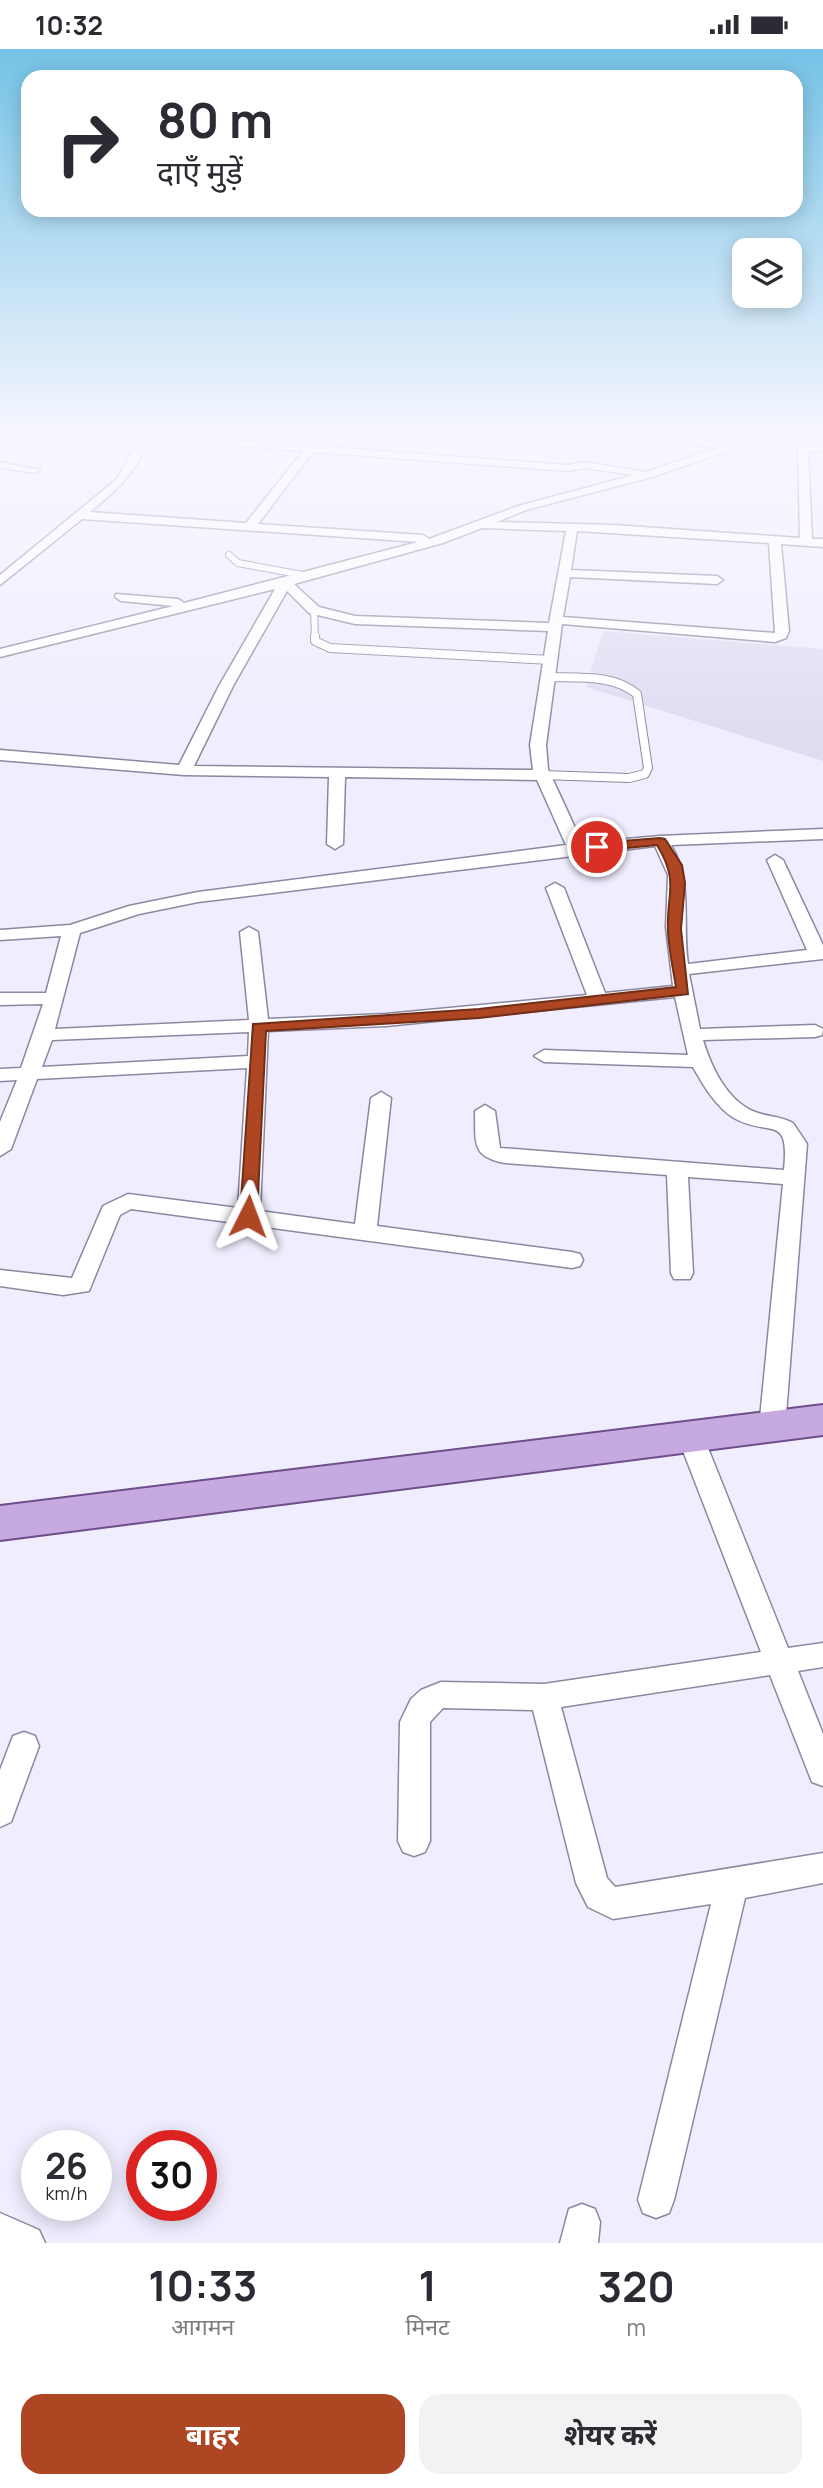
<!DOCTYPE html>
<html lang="hi">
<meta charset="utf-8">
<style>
body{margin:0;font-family:Manrope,"Noto Sans Devanagari",sans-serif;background:#f2f2f3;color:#2b2b33;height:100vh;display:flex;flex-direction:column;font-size:26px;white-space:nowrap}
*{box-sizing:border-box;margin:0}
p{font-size:23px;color:#7c7c81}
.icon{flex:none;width:38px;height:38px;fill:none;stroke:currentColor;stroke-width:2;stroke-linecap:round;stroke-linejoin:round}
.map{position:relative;height:2194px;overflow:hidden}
.sheet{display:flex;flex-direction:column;background:#fff;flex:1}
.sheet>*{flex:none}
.banner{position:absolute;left:21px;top:21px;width:782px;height:147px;border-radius:21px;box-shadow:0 4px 18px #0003;background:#fff;color:#2b2b33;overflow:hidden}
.buttons{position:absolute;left:732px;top:189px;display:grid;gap:14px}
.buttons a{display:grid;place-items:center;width:70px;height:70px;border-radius:14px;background:#fff;box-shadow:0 4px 18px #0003;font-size:35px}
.speed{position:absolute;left:21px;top:2081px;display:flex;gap:14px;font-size:35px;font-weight:700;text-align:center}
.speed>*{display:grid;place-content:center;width:91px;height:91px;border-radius:50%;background:#fff;box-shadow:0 4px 18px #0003;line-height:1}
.speed small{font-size:18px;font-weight:400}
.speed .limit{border:10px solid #d22;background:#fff;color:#111}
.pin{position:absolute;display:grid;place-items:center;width:60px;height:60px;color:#fff;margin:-30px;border:4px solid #fff;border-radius:50%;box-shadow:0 2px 7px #0007}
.me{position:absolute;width:77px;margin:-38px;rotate:3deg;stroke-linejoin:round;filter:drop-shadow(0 0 5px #0008)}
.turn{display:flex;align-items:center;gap:24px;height:147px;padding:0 21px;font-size:32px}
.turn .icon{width:91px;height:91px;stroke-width:2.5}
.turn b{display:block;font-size:49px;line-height:60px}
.eta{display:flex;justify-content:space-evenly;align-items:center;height:119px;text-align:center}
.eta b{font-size:42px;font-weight:700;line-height:49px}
.action{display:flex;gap:14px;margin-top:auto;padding:14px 21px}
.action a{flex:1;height:80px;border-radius:21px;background:#ae4624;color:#fff;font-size:28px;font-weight:700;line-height:80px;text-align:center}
.action a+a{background:#f2f2f3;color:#2b2b33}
.status{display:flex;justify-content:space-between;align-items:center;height:49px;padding:0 35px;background:#fff;direction:ltr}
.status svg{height:19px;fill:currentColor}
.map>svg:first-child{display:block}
</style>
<div class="status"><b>10:32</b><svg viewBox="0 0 49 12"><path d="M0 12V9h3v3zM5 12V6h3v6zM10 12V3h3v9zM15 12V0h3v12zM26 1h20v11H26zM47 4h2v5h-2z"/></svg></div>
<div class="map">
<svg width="823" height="2194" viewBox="0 0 823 2194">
<rect width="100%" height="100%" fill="#efedfe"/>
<polygon fill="#dfdcf1" points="603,582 823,600 823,712 586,638"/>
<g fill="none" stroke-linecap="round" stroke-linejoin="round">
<g stroke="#8b88a0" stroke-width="8">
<g id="service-far1">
<polyline points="229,506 238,514 308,527"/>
<polyline points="314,561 315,589"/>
</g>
</g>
<g stroke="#8b88a0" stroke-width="10">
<g id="service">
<polyline points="315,587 315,592 330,599 551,611"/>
<path d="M542,726L629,729L645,725L648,719L637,645C613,625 579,629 549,628"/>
</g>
</g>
<g stroke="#8b88a0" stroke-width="3">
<g id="minor">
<path d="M143,384H153C137,421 121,438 90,463L246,474L303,402L226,396L221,393L224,388L207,384H235L233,391L568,416L584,413L646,423L717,399L685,394L681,390L683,384H693L692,389L730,395L764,384H779L652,428L526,461L497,473L614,476L800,489L798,399L803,396L823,397V403L808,402L812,490H823V498L781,495L789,582L786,589L775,593L562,575L546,696L548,720L582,794L660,787L823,780V790L671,796C693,832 682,874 688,915L807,901L767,811L775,806L783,811L823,896V910L689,925L700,980L815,976L823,980L822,986L815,988L703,991C711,1018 727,1052 755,1063C768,1068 781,1067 793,1074L807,1095L785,1379L781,1386L772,1389L763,1386L759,1379L783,1135L688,1128L693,1224L690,1230H674L671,1224L667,1126L505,1114C470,1108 476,1092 475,1062L485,1056L495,1062L500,1099L784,1121C790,1063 769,1089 734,1069C716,1058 703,1036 693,1018L544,1013L534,1007L544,1001L688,1006L675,948L386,977L268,982L260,1162L355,1175L371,1049L381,1043L391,1049L377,1177L572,1203L580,1205L583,1211L580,1217L572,1219L131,1160L120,1166L89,1242L63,1246L0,1237V1221L72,1229L103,1157L128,1145L238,1159L247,1019L37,1030L11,1100L0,1107V1073L17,1031L0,1032V1020L21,1019L43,955L0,956V944H46L61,887L0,891V881L70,876L129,857L198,843L566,796L537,731L345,728L343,795L335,800L327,795L329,728L184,726L0,711V701L179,716L219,637L275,540L0,608V600L173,557L121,552L115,548L116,545L178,550L184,554L418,493L82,470L0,536V526L117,430ZM313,403L568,422L584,419L634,426L518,457L429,490L423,486L258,475ZM482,479L566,482L549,574L355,567L319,558L294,535L443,494ZM577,482L769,494L775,584L563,568L570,528L717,535L723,531L717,527L571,521ZM287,542L309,564L355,575L548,582L530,696L533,721L194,717L233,637ZM655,797L668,826L666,878L673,937L605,944L564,839L555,834L546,839L587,946L386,965L268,970L258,883L249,878L240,883L249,971L55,980L80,884L139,865L198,853ZM249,983L248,1007L42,1018L52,991Z"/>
<polygon points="590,384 653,384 639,390 595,387"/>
<polygon points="0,413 40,421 35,424 0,419"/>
<polygon points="691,1379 700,1382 704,1389 788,1599 823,1594 823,1618 798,1622 823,1685 823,1737 812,1733 770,1626 561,1658 607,1829 615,1838 823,1804 823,1834 745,1849 674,2151 669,2164 656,2169 643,2164 638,2151 711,1855 613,1870 588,1858 576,1834 533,1661 443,1659 430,1673 430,1792 425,1803 414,1807 403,1803 398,1792 400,1673 411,1650 421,1641 441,1633 544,1635 761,1603 678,1389 682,1382"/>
<polygon points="24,1683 35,1687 39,1697 11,1773 0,1778 0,1721 13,1687"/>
<polygon points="582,2155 595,2160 600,2173 598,2194 560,2194 569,2160"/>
<polygon points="0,2164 39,2181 45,2194 0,2194"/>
</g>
</g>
<g stroke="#6e4e8a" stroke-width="4">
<polygon id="primary" points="823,1356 823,1386 0,1491 0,1457"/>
</g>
<use href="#service-far1" stroke="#fff" stroke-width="6"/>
<use href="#service" stroke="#fff" stroke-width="8"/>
<use href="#minor" fill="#fff" fill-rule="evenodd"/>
<use href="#primary" fill="#c6a9de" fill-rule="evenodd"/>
</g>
<linearGradient id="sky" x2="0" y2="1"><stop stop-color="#73c2e6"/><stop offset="0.56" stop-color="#f8f7ff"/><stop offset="1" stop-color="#f8f7ff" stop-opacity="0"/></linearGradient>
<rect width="823" height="691" fill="url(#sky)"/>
<path fill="#ae4624" stroke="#712e17" stroke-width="2" d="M660,789L665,790L682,816L685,834L681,880L688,945L479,969L266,982L257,1167L254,1171H243L240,1167L253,975L479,960L676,938C673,920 669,901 668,883C666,844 680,834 657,796L597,802L591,798L597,794Z"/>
</svg>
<div class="buttons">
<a><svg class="icon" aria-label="layers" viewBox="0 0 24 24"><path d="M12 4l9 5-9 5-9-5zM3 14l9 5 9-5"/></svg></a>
</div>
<div class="speed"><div>26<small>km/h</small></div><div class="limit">30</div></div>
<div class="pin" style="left:597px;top:798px;background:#d93025"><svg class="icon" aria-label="arrive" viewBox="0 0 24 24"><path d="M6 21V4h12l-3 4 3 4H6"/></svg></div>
<svg class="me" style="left:248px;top:1167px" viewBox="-20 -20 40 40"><path d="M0-17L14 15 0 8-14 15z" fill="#ae4624" stroke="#fff" stroke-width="4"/></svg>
<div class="banner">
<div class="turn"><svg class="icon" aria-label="right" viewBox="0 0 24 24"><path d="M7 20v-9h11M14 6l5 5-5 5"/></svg><div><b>80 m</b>दाएँ मुड़ें</div></div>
</div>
</div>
<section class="sheet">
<div class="eta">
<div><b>10:33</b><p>आगमन</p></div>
<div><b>1</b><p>मिनट</p></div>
<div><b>320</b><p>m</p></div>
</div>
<div class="action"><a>बाहर</a><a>शेयर करें</a></div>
</section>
